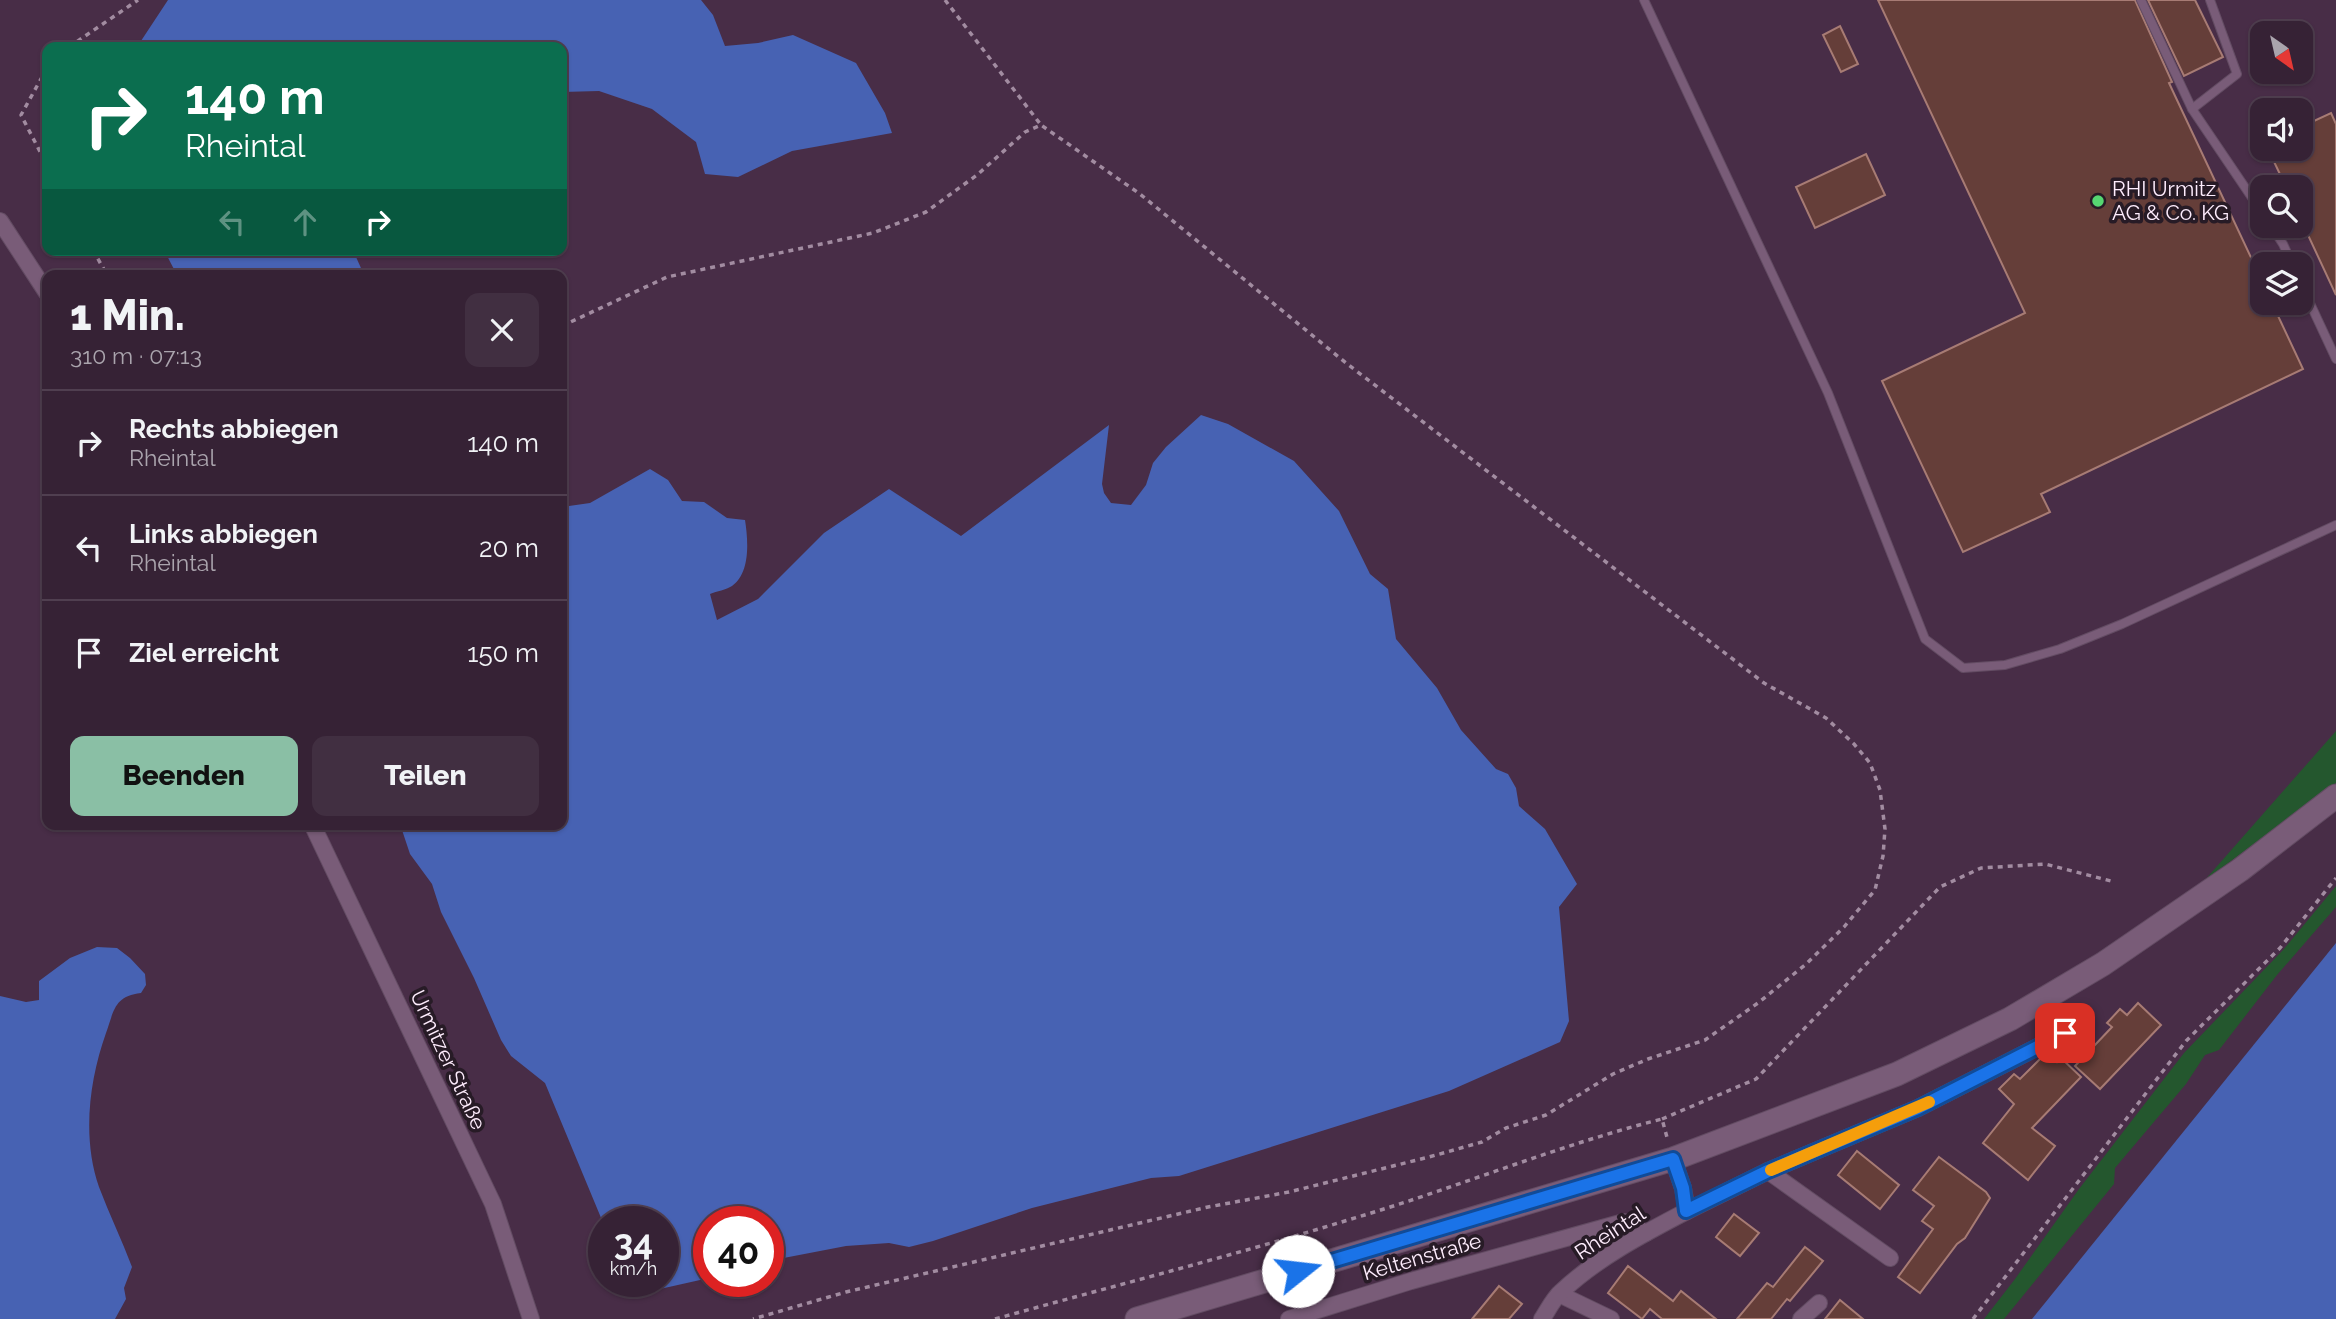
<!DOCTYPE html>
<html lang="de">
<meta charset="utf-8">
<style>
body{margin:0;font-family:Raleway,sans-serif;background:#412f41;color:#f1f3f6;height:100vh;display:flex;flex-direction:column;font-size:26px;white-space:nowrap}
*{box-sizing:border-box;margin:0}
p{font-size:23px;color:#aaa4ad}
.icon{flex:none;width:38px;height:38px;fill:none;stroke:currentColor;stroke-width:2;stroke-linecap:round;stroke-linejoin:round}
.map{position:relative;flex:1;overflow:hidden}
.panel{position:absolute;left:42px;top:270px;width:525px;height:560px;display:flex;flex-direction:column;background:#362235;border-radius:14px;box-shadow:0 2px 5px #0004,0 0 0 2px #503f50}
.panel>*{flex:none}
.top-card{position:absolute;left:42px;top:42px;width:525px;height:214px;border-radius:14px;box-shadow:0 2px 5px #0004,0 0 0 2px #503f50;background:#0b6e4f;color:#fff;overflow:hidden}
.needle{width:46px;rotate:146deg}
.buttons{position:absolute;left:2250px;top:21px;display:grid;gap:14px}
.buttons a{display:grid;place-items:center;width:63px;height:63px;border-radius:14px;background:#362235;box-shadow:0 2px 5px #0004,0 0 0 2px #503f50;font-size:35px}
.speed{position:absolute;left:588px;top:1206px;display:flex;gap:14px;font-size:35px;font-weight:700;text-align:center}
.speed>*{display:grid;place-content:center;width:91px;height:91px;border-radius:50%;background:#362235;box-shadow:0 2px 5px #0004,0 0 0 2px #503f50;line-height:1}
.speed small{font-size:18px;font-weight:400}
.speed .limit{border:10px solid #d22;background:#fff;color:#111}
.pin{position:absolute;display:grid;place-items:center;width:60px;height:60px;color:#fff;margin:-30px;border-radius:14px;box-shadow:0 4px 10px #0006}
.me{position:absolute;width:77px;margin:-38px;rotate:74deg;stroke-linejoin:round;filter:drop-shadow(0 0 5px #0008)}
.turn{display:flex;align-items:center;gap:24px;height:147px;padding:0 28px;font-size:32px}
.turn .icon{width:91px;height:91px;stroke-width:2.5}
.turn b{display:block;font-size:49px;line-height:60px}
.lanes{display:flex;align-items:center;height:66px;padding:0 28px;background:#0003;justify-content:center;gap:35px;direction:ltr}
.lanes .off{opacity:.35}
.round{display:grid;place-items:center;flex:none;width:74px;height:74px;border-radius:14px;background:#412f41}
.head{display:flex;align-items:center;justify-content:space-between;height:119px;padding:0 28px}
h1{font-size:42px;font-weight:800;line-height:52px}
.button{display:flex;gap:14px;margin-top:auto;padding:14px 28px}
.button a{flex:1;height:80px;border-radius:14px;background:#8abfa5;color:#111;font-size:28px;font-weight:800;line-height:80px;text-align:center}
.button a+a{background:#412f41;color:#f1f3f6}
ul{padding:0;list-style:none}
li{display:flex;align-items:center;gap:21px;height:105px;padding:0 28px;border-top:2px solid #503f50}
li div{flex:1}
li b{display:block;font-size:26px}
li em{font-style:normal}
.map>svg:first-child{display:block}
</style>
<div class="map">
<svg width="2336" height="1319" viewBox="0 0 2336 1319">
<rect width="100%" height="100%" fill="#482d47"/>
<g fill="#24572e">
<polygon points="2336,731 2336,783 2204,881"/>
<polygon points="2336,886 2336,907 2277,975 2219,1050 2205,1055 2186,1084 2115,1168 2114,1184 2004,1319 1984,1319 2015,1279 2079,1189 2184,1053 2283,950"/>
</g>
<g fill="#4762b3">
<polygon points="168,0 701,0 713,15 725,46 758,43 793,35 856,63 885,113 892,133 792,151 738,177 705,174 696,142 652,109 599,91 562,92 562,47 137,47"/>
<polygon points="164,250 353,250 364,275 177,275"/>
<path d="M1201,415L1228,424L1294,461L1339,511L1370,574L1388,589L1396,639L1437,688L1461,730L1496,769L1508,774L1516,788L1519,806L1545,829L1577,884L1559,907L1569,1021L1560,1042L1449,1091L1179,1176L1151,1178L1032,1208L933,1241L909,1247L889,1243L846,1246L768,1261V1222H709V1278L651,1291L630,1288L627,1281H663V1222H604V1225L545,1083L511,1056L501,1040L474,978L441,912L432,884L410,854L400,824H562V507L590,503L650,469L668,480L682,501L704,502L727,518L745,520C748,539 751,573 732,586C726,590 717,591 710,594L717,620L758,599L824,533L889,489L961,536L1109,425L1102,484L1104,493L1111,503L1131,505L1146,485L1153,463L1166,447Z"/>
<polygon points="2336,943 2336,1319 2032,1319"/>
<path d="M97,947L117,948L130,958L145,974L146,985L141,993C114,996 114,1011 106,1033C89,1081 82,1138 99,1187C109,1214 122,1240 132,1267L124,1288L126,1299L115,1319H0V996L26,1002L39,1000V981L70,958Z"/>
</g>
<g fill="#653e39" stroke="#a77b74" stroke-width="2">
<polygon points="1878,0 2135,0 2172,82 2169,83 2263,283 2263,303 2272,303 2303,369 2041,494 2050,512 1963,552 1882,381 2025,313"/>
<polygon points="2148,0 2195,0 2223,57 2184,76"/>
<polygon points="1840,26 1858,64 1841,72 1823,35"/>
<polygon points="2331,113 2336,124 2336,295 2301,220 2301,187 2286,187 2268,149 2301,149 2301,127"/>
<polygon points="1866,154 1885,195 1815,228 1796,187"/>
<polygon points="2138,1003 2161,1025 2100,1089 2075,1066 2112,1027 2107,1023 2120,1009 2127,1015"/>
<polygon points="2048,1053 2057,1062 2061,1058 2081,1077 2032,1128 2055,1146 2028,1180 1983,1143 2014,1104 1999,1089 2014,1074 2020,1079 2042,1057"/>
<polygon points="1857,1151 1899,1185 1880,1209 1838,1175"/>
<polygon points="1939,1157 1986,1192 1990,1198 1965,1238 1957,1244 1920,1293 1898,1277 1933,1229 1922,1221 1934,1206 1913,1190"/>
<polygon points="1734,1214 1759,1233 1740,1256 1716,1237"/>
<polygon points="1805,1247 1823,1261 1790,1301 1787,1299 1771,1319 1737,1319 1767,1283 1773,1287"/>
<polygon points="1628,1266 1673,1301 1681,1291 1716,1319 1662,1319 1650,1309 1642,1319 1608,1293"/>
<polygon points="1499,1286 1522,1304 1509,1319 1472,1319"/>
<polygon points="1840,1300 1863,1319 1825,1319"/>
</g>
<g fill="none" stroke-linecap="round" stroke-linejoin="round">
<g stroke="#634c63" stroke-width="10">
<g id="lane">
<polyline points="1644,0 1828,393 1925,639 1963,668 2005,665 2060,649 2122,624 2336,525"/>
<polyline points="2141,0 2192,109 2263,214"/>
<polyline points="2192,109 2237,74 2210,0"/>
<polyline points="2271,226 2283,244 2292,264"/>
<polyline points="2301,284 2336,359"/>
</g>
</g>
<g stroke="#634c63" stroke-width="18">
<g id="street">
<polyline points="0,221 47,293"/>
<polyline points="312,824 493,1204 531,1319"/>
<polyline points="1768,1171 1890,1258"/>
<polyline points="1687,1211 1768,1171 1918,1108 2065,1033"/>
<polyline points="1559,1294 1611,1319"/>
<polyline points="1289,1319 1411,1281 1624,1222 1646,1233"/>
<path d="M1542,1319C1548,1310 1553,1299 1561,1292C1597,1258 1643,1234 1687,1211L1683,1188L1673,1159"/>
<polyline points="1801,1319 1819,1303"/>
</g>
</g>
<g stroke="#634c63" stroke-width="25">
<polyline id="secondary" points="1137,1319 1673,1159 1897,1074 2010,1019 2103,964 2240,870 2336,796"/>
</g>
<g stroke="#a28ca1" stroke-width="3.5" stroke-dasharray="5 5" stroke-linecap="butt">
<polyline points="945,0 1041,125"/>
<polyline points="69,47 138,0"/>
<polyline points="47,68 21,115 47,165"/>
<polyline points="93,250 107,275"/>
<polyline points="562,326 667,277 873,233 926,212 977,175 1025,132 1041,125 1140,194 1346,363 1764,683 1826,718 1854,744 1870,763 1880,790 1885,829 1883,856 1875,890 1844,927 1805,965 1758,1003 1705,1040 1648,1059 1613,1074 1546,1115 1506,1128 1482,1142 1429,1157 1289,1192 1208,1207 846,1292 753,1319"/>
<polyline points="1662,1119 1756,1079 1940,887 1981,868 2045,864 2115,882"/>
<path d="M995,1319C1113,1286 1232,1256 1348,1220C1454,1189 1555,1146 1662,1119L1668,1141"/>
<polyline points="1973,1319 2186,1041 2280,948 2336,878"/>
</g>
<use href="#lane" stroke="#795c78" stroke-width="8"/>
<use href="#street" stroke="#795c78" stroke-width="16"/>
<use href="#secondary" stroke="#795c78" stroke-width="23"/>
</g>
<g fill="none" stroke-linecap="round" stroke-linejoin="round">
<g stroke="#114b97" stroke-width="18">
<polyline id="route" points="1298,1271 1673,1159 1683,1188 1686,1211 1768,1171 1918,1108 2065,1033"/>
</g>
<use href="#route" stroke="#1a73e8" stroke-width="12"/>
<polyline stroke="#f59e0b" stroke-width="12" points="1771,1170 1929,1102"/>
</g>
<circle fill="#56d671" stroke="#271b26" stroke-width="2.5" cx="2098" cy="201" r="7"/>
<g text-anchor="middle" stroke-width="7" stroke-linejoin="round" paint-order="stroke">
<g font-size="21" fill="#feedfd" stroke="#271b26" text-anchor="start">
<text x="2112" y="196">RHI Urmitz<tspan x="2112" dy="24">AG &amp; Co. KG</tspan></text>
</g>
<g font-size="21" fill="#feedfd" stroke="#271b26">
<text transform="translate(448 1060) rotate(65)" y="7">Urmitzer Straße</text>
<text transform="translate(1610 1233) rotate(-33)" y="7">Rheintal</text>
<text transform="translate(1422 1257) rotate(-16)" y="7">Keltenstraße</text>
</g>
</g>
</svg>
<div class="buttons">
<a><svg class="needle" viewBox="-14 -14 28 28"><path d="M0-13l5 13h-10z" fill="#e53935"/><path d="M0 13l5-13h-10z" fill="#aaa4ad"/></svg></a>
<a><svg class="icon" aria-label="sound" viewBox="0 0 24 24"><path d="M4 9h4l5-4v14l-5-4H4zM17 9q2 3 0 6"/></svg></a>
<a><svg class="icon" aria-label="search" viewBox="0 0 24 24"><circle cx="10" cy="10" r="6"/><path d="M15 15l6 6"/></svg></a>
<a><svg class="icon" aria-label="layers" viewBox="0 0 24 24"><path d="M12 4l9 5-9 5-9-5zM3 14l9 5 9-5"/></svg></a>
</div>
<div class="speed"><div>34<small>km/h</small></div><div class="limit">40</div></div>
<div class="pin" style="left:2065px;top:1033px;background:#d93025"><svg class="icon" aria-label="arrive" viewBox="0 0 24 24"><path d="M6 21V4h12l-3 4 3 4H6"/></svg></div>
<svg class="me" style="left:1298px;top:1271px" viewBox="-20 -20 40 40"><circle r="19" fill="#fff"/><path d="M0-13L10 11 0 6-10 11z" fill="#1a73e8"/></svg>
<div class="top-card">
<div class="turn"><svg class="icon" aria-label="right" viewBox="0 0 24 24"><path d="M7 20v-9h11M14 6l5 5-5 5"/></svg><div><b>140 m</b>Rheintal</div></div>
<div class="lanes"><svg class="icon off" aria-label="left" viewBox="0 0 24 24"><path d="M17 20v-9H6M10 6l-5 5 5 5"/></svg><svg class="icon off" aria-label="ahead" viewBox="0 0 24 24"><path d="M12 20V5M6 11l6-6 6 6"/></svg><svg class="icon" aria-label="right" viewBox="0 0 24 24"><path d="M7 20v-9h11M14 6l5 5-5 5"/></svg></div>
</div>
<section class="panel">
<div class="head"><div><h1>1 Min.</h1><p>310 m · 07:13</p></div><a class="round"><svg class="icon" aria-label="close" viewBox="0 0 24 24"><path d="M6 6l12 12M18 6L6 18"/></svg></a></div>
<ul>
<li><svg class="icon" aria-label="right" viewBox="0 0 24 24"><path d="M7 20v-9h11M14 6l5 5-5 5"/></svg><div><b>Rechts abbiegen</b><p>Rheintal</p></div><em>140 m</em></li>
<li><svg class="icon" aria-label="left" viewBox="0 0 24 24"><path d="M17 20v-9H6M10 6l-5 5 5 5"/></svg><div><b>Links abbiegen</b><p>Rheintal</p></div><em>20 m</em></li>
<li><svg class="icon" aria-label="arrive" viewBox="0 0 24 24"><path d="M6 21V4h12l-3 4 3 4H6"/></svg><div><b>Ziel erreicht</b></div><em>150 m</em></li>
</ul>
<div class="button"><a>Beenden</a><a>Teilen</a></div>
</section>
</div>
